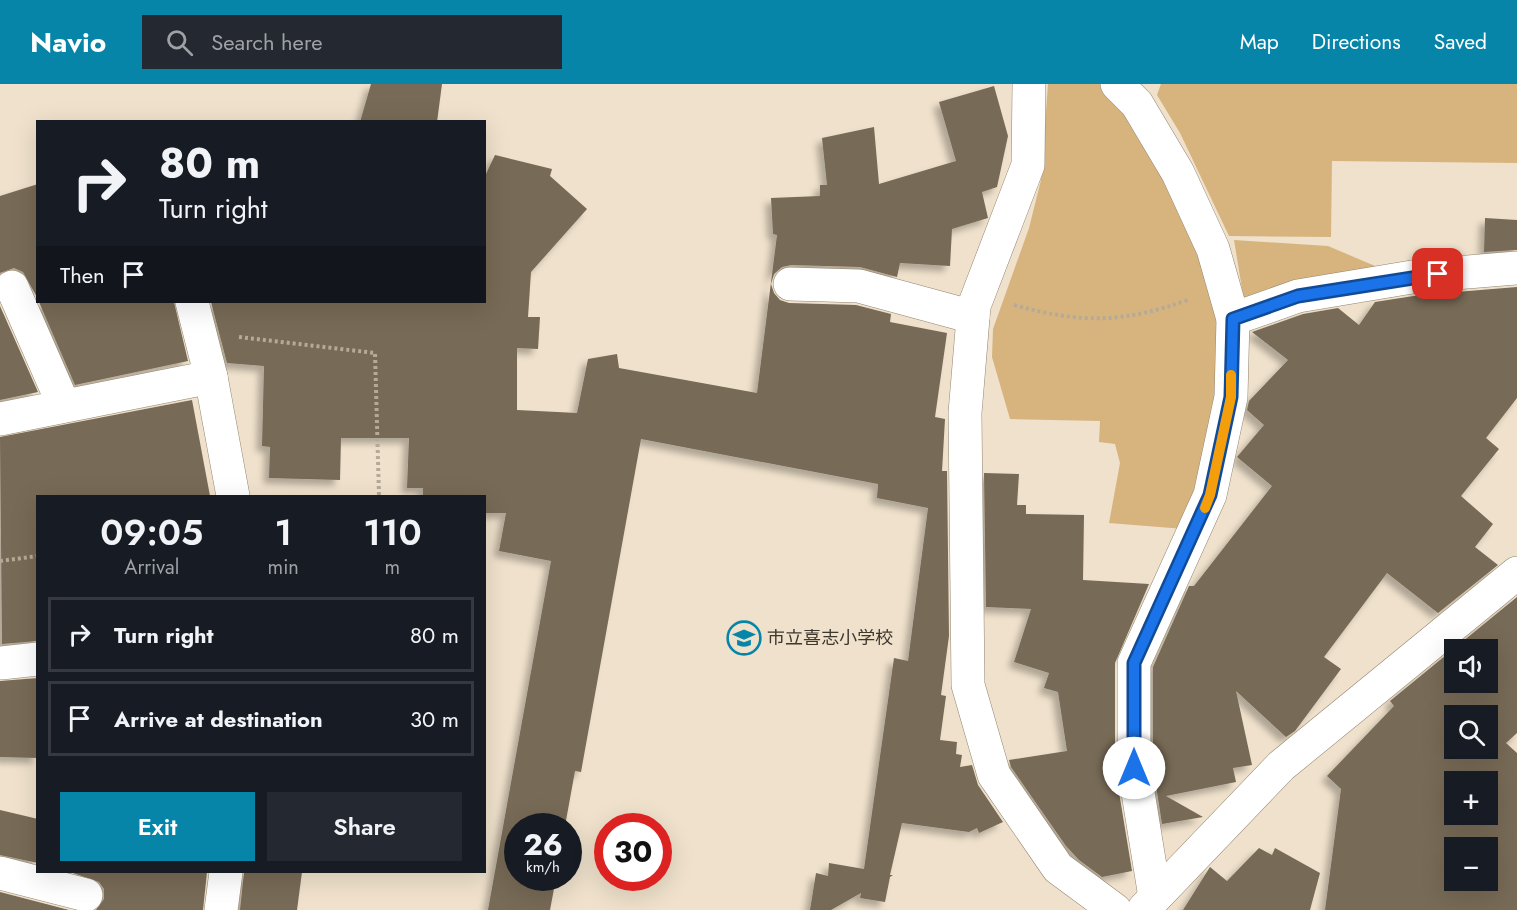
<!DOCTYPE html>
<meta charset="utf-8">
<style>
body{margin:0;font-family:Jost,"Noto Sans JP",sans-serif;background:#242831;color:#f1f3f6;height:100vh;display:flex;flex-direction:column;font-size:22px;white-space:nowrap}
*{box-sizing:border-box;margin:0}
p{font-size:20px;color:#9ea1a6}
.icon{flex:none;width:33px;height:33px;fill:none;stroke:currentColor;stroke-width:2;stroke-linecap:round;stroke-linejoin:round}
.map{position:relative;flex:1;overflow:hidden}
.sheet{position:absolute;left:36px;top:411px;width:450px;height:378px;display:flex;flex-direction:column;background:#171b24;border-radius:0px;box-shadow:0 6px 24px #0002}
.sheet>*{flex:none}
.top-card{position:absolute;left:36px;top:36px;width:450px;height:183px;border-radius:0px;box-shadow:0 6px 24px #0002;background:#171b24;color:#f1f3f6;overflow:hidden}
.fabs{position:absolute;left:1444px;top:555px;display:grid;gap:12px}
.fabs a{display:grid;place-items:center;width:54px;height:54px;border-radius:0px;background:#171b24;box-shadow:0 6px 24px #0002;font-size:30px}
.speed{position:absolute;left:504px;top:729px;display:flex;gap:12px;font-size:30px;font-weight:700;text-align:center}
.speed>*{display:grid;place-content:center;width:78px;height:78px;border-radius:50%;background:#171b24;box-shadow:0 6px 24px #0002;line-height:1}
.speed small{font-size:15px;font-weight:400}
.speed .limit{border:9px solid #d22;background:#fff;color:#111}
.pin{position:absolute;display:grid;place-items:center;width:51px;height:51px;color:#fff;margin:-26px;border-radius:12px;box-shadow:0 3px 9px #0006}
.me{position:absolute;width:66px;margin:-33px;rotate:0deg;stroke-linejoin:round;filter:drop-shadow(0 0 4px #0008)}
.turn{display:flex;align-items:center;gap:21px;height:126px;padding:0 24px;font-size:27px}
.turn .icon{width:78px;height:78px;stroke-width:2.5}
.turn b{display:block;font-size:42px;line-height:51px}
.then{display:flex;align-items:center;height:57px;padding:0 24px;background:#0003;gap:12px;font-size:22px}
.eta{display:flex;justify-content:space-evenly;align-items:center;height:102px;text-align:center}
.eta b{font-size:36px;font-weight:600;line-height:42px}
.action{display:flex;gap:12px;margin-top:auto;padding:12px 24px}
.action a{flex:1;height:69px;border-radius:0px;background:#0685a9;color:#fff;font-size:24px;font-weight:600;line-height:69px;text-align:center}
.action a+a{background:#242831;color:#f1f3f6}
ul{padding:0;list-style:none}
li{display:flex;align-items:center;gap:18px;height:75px;margin:0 12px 9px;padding:0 12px;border:3px solid #363941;border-radius:0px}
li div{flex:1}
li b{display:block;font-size:22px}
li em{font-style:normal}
header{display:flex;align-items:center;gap:36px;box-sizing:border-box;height:84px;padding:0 30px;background:#0685a9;color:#fff}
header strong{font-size:28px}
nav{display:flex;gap:33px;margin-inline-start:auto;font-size:21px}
.search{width:420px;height:54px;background:#242831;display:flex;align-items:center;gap:15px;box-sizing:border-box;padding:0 21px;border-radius:0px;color:#9ea1a6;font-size:22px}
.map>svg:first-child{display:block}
</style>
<header>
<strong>Navio</strong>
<div class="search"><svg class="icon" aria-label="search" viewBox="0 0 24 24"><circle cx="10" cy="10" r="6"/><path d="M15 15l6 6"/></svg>Search here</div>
<nav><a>Map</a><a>Directions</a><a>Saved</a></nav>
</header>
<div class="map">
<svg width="1517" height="826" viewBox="0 0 1517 826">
<defs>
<filter id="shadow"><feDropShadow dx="-5.5" dy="5.5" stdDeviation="3" flood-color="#0004"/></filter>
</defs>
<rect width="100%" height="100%" fill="#efe1cb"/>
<g fill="#d7b47e">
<polygon points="1048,0 1103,0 1157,66 1223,226 1220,311 1184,445 1109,439 1120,379 1115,360 1099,358 1100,337 1010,335 992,273 993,245 1029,144 1041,96"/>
<polygon points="1161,0 1517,0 1517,79 1332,77 1331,153 1229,152 1180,49 1157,11"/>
<polygon points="1234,156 1328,162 1394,190 1245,223"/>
</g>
<g fill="#776a56" fill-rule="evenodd" filter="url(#shadow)">
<polygon points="371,0 442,0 437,38 360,38"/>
<polygon points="994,2 1008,52 997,103 982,108 988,134 952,145 950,182 900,179 897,193 860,183 791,181 782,183 774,190 771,200 774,209 780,216 789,219 856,221 891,230 890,238 947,249 935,333 945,335 942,387 947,387 949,552 941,611 946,612 940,656 957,658 956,670 962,671 960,683 972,681 978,701 1003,738 979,749 977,744 969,748 902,739 890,791 893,791 890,793 885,818 860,814 861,809 831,826 810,826 816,789 828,792 829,779 864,785 894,574 908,577 928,424 877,414 878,400 641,355 581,688 575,687 565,742 518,742 518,794 556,794 550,826 488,826 551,477 499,467 506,429 484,429 484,412 423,412 423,404 407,404 409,354 341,354 340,396 269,394 270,363 262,362 264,282 227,279 211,218 484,218 484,94 495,71 552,85 550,92 587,125 531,188 528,233 540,233 538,265 517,264 517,326 577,329 588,275 617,270 619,284 757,309 777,151 773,150 771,114 820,112 820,101 827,101 822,54 874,43 879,100 956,77 939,18"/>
<polygon points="38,100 38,215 23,188 14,184 0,189 0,112"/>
<polygon points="1485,134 1517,136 1517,166 1484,168"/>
<polygon points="1517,203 1517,314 1486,354 1499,365 1461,412 1493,440 1475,463 1498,481 1438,529 1387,489 1324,573 1341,585 1295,647 1286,653 1236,607 1252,681 1233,684 1236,698 1166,712 1203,733 1162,740 1153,682 1153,583 1189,502 1194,502 1272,402 1237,373 1264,341 1247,326 1249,317 1288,276 1252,248 1303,230 1338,224 1359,241 1375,218 1420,211"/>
<polygon points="39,218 174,218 188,277 75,301"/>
<polygon points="0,222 38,308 0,316"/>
<polygon points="192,316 210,412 38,412 38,557 2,560 0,353"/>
<polygon points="984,389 1019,390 1017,421 1026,421 1026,430 1084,431 1083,496 1149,500 1115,579 1115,684 1132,787 1102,793 1079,776 1066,762 1011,683 1009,676 1067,667 1058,608 1044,604 1049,589 1014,578 1031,525 986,523"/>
<path d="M1517,513V649L1506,659L1517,669V826H1325L1341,705L1327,692L1394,622L1390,617ZM1455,566H1488V598H1455ZM1455,632H1488V664H1455ZM1455,698H1488V730H1455ZM1455,764H1488V796H1455Z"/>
<polygon points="38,594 38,674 0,673 0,597"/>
<polygon points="0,726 38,735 38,779 0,771"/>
<polygon points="1259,764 1272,771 1275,764 1320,789 1310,826 1183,826 1210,783 1227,797"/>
<polygon points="70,788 207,788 203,826 96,826 104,815 104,805 99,798"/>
<polygon points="244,788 302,788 297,826 240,826"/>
<polygon points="0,808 69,826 0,826"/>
</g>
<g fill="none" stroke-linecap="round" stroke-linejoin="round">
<g stroke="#928571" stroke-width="34">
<g id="minor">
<polyline points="1029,0 1028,81 974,222 965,329 968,601 994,691 1058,784 1115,826"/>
<polyline points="1117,0 1137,20 1178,89 1213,165 1233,235 1231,313 1210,411 1134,579 1134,684 1155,813"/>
<polyline points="790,200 859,202 973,233"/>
<polyline points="12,203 64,322"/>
<polyline points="192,218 211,293 233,412"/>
<polyline points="1233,235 1298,212 1418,192 1517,184"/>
<polyline points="0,335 211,293"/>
<polyline points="1,579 38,575"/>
<polyline points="0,789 86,811"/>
<polyline points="1144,825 1281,682 1517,489"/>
<polyline points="221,826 226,788"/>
</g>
</g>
<g stroke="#b5aa98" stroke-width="4" stroke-dasharray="3 3" stroke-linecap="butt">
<path d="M1014,221C1082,240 1122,239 1188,216"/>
<polyline points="239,253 375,269 379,412"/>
<polyline points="0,477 38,472"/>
</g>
<use href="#minor" stroke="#fff" stroke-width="33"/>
</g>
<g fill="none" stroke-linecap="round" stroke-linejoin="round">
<g stroke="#114b97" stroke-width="15">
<polyline id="route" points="1134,684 1134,579 1210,411 1231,313 1233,235 1298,212 1438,190"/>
</g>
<use href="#route" stroke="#1a73e8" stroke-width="10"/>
<polyline stroke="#f59e0b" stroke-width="10" points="1205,424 1210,411 1231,313 1231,291"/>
</g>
<defs>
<g id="school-ring" transform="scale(1.725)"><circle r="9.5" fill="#efe1cb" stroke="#0685a9" stroke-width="1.5"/><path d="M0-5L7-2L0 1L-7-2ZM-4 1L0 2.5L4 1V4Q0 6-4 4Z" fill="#0685a9"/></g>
</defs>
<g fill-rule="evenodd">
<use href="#school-ring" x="744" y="554"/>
</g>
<g text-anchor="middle" stroke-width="6" stroke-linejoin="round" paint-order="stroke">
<g font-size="18" fill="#3d372e" stroke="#efe1cb" text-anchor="start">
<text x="767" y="560">市立喜志小学校</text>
</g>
</g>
</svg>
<div class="fabs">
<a><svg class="icon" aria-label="sound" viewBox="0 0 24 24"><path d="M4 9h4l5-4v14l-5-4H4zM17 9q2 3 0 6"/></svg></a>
<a><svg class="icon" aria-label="search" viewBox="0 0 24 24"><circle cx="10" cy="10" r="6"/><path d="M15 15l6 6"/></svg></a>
<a>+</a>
<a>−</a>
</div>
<div class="speed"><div>26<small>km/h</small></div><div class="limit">30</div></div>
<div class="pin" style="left:1438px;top:190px;background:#d93025"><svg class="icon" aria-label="arrive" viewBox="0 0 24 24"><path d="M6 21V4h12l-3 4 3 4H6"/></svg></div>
<svg class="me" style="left:1134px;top:684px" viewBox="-20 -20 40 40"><circle r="19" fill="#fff"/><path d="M0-13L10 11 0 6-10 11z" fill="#1a73e8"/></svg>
<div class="top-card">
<div class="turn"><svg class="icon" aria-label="right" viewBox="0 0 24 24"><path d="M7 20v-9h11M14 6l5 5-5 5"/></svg><div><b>80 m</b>Turn right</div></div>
<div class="then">Then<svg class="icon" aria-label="arrive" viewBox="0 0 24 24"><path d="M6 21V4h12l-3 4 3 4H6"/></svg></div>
</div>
<section class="sheet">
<div class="eta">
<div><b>09:05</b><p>Arrival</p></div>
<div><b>1</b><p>min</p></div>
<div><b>110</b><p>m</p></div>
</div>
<ul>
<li><svg class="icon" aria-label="right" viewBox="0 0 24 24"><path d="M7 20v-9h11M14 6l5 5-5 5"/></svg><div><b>Turn right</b></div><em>80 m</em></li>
<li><svg class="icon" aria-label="arrive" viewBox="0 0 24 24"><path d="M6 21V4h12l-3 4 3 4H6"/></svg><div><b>Arrive at destination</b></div><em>30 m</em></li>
</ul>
<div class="action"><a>Exit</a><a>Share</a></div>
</section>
</div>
